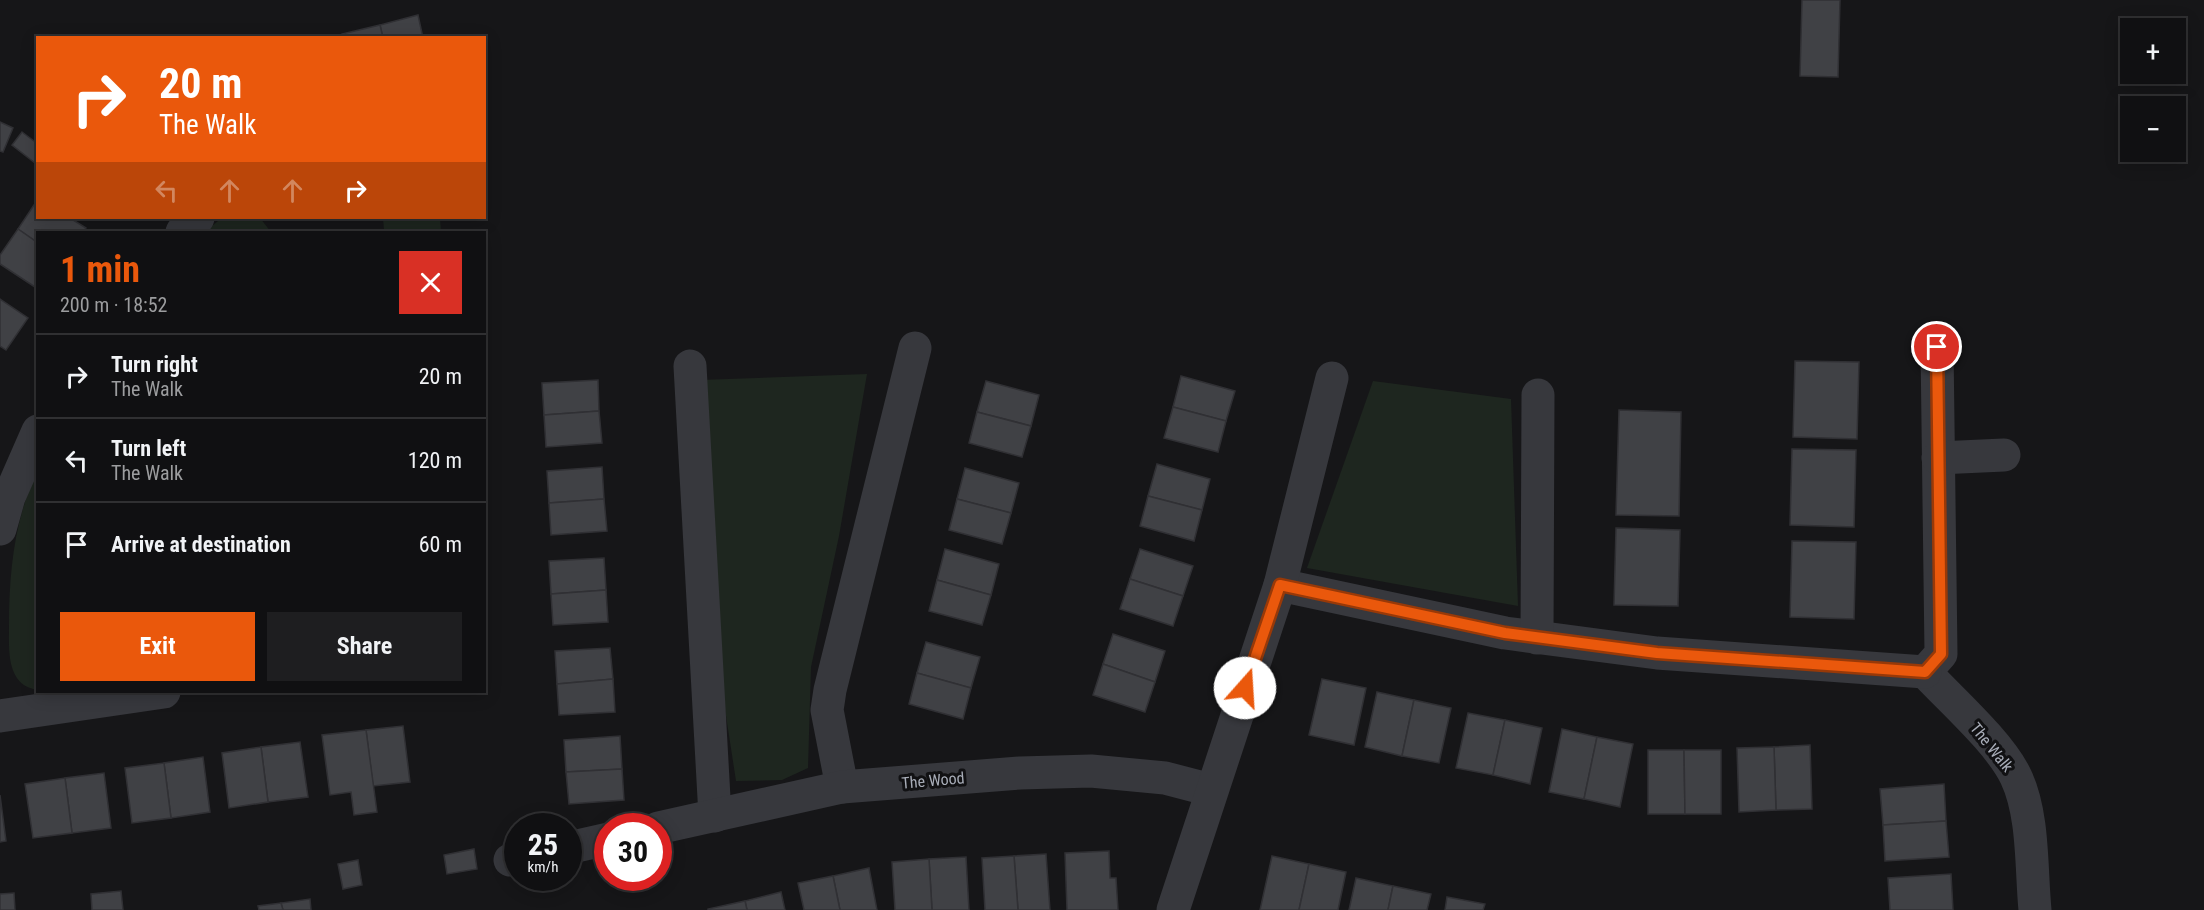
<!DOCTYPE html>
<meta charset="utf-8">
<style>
body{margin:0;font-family:"Roboto Condensed",sans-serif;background:#1e1e20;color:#f1f3f6;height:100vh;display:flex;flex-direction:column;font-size:22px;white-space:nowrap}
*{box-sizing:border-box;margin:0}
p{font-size:20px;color:#9c9d9f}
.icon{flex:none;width:33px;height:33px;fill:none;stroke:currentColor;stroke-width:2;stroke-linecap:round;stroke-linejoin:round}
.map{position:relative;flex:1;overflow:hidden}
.side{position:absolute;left:36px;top:231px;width:450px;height:462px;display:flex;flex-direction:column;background:#101012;border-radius:0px;box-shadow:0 3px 15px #0003,0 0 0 2px #303032}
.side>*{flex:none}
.guide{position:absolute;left:36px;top:36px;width:450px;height:183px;border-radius:0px;box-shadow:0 3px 15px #0003,0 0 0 2px #303032;background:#ea580c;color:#fff;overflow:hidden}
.buttons{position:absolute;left:2120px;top:18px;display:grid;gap:12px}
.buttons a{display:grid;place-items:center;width:66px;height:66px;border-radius:0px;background:#101012;box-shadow:0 3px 15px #0003,0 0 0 2px #303032;font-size:30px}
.speed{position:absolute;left:504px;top:813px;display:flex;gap:12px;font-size:30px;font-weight:700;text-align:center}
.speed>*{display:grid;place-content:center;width:78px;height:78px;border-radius:50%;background:#101012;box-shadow:0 3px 15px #0003,0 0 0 2px #303032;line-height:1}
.speed small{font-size:15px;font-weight:400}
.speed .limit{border:9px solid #d22;background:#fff;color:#111}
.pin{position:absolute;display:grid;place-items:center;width:51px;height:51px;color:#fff;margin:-26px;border:3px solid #fff;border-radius:50%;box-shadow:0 2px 6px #0007}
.me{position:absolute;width:66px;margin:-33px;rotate:19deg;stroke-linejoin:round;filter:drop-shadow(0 0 4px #0008)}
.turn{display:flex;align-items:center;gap:21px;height:126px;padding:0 24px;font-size:27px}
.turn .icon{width:78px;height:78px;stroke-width:2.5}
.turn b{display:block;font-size:42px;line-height:51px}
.lanes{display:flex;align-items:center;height:57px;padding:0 24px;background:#0003;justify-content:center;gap:30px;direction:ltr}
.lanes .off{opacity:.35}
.round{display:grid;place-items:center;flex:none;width:63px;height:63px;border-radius:0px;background:#1e1e20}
.head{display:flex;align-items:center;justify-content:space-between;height:102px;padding:0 24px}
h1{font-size:36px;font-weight:700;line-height:45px;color:#ea580c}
.primary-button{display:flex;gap:12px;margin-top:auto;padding:12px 24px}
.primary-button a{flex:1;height:69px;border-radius:0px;background:#ea580c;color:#fff;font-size:24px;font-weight:700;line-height:69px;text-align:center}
.primary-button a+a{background:#1e1e20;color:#f1f3f6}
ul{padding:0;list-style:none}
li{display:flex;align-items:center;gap:18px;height:84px;padding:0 24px;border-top:2px solid #303032}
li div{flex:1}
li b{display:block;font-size:22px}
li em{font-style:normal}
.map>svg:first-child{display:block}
</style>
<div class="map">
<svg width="2204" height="910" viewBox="0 0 2204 910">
<rect width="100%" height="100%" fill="#161618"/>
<g fill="#1e261f">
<polygon points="222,218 260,218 271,232 204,232"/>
<polygon points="383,218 440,218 441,232 371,232 384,230"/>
<polygon points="867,374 839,536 811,667 808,768 782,780 736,781 715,644 700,380"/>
<polygon points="1373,381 1511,399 1518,606 1307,568"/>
<path d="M37,472V690C6,685 9,650 9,626C9,573 14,520 37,472Z"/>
</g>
<g fill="#404145" stroke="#303034" stroke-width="1.5">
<polygon points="1802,0 1840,0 1838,77 1800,76"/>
<polygon points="418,15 423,38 383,38 380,25"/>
<polygon points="380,25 383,38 343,38 342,34"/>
<polygon points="0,122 13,128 3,152 0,151"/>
<polygon points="22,132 38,144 38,159 35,163 12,145"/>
<polygon points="38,199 38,218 70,218 86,228 83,232 38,232 38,243 18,229"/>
<polygon points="18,229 38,243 38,289 0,264 0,255"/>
<polygon points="0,299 28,318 6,350 0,346"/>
<polygon points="1795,361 1859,362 1857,439 1793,437"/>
<polygon points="1181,376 1235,391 1226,421 1173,407"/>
<polygon points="598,380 599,411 544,415 542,383"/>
<polygon points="986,381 1039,395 1031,426 977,412"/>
<polygon points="1173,407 1226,421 1218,452 1164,438"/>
<polygon points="1619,410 1681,412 1679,516 1616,515"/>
<polygon points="599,411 602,443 546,447 544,415"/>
<polygon points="977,412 1031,426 1022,457 969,443"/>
<polygon points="1792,449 1856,450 1854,527 1790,525"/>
<polygon points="1157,464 1210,479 1202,510 1148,496"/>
<polygon points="602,467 604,499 549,503 547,471"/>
<polygon points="965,468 1019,483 1011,513 957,499"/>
<polygon points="1148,496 1202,510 1194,541 1140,526"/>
<polygon points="604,499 607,531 551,535 549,503"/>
<polygon points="957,499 1011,513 1002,544 949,530"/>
<polygon points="1616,528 1680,530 1678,606 1614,605"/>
<polygon points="1792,541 1856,542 1854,619 1790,617"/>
<polygon points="945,549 999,564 991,595 937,580"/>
<polygon points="1140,549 1193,566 1183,596 1130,579"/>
<polygon points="604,558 606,590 551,594 549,561"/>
<polygon points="1130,579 1183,596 1173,626 1120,609"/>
<polygon points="937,580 991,595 982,625 929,611"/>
<polygon points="606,590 608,622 553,625 551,594"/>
<polygon points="1113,634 1165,651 1155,682 1103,664"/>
<polygon points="926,642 980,657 971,688 917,673"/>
<polygon points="610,648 613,679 557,684 555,651"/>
<polygon points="1103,664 1155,682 1145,712 1093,695"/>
<polygon points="917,673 971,688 963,719 909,704"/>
<polygon points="613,679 615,712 559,715 557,684"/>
<polygon points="1322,679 1366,688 1354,745 1309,735"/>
<polygon points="1377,692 1414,700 1402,756 1365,747"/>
<polygon points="1414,700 1451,708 1439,763 1402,756"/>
<polygon points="1468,713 1505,720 1493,775 1456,768"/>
<polygon points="1505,720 1542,728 1530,784 1493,775"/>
<polygon points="403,726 410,782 373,786 366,730"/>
<polygon points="1562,729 1597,737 1584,799 1549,792"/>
<polygon points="366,730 377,812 354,815 351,792 330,795 322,735"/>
<polygon points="620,736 622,769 566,772 564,740"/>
<polygon points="1597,737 1633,744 1620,807 1584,799"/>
<polygon points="300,742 308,797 268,802 261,747"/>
<polygon points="1810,745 1812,809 1776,810 1774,747"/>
<polygon points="261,747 268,802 229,808 222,753"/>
<polygon points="1774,747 1776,810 1739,812 1737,748"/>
<polygon points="1648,750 1684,750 1685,814 1648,814"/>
<polygon points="1684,750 1721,750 1721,814 1685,814"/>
<polygon points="203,757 210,812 171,818 164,763"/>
<polygon points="164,763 171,818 132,823 125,768"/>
<polygon points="622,769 624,800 569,804 566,772"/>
<polygon points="104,773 111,828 72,833 65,778"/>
<polygon points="65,778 72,833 33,838 25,784"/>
<polygon points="1944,784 1946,821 1883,825 1880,789"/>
<polygon points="0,795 6,841 0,842"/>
<polygon points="1946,821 1949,857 1885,861 1883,825"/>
<polygon points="474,849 477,869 447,874 444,855"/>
<polygon points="1109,851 1110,878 1116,878 1118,910 1067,910 1065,853"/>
<polygon points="1046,854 1050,910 1018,910 1014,856"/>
<polygon points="1014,856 1018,910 985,910 982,858"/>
<polygon points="1272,856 1309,864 1299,910 1260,910"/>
<polygon points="966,857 969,910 932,910 929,859"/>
<polygon points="929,859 932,910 895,910 892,862"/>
<polygon points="358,860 362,885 343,889 338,864"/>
<polygon points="1309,864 1346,872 1338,910 1299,910"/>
<polygon points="869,868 877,910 840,910 833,876"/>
<polygon points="1951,874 1953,910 1890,910 1888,878"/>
<polygon points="833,876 840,910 804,910 798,883"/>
<polygon points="1356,878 1393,886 1388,910 1349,910"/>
<polygon points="1393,886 1431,894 1427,910 1388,910"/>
<polygon points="121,891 123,910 92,910 91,894"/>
<polygon points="781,892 785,910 747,910 745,901"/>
<polygon points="14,893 15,910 0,910 0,894"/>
<polygon points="1447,897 1485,904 1483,910 1445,910"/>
<polygon points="310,899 311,910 283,910 281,903"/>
<polygon points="745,901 747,910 708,910 708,909"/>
<polygon points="281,903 283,910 259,910 258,906"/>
</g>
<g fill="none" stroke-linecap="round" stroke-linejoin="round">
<g stroke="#37383d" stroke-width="33">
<polyline points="182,232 198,218"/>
<path d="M1937,347L1941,654L1925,672C1952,701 2000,743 2016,777C2034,815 2031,869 2035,910"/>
<polyline points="690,366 715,816"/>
<polyline points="1938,458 2004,455"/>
<polyline points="0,529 9,497 38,431"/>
<polyline points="1280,585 1505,633 1657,653 1925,672"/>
<polyline points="1537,638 1538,395"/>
<polyline points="0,716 164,692"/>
<polyline points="842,787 827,710 830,690 915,348"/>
<polyline points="658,828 842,787 1020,773 1091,771 1165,778 1211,790"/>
<polyline points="568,848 608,839"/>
<polyline points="510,860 518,859"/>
<polyline points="1173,910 1280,585 1332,378"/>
</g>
</g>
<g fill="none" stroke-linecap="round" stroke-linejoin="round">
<g stroke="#983908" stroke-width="15">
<polyline id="route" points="1245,688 1280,585 1505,633 1657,653 1925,672 1941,654 1937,347"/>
</g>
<use href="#route" stroke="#ea580c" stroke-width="10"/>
</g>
<g text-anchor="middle" stroke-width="6" stroke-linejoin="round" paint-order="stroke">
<g font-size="16" fill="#a8adb8" stroke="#111113">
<text transform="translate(1992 747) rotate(51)" y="6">The Walk</text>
<text transform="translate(933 780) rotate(-5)" y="6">The Wood</text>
</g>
</g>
</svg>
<div class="buttons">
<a>+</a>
<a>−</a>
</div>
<div class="speed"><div>25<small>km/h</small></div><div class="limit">30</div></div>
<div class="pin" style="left:1937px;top:347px;background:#d93025"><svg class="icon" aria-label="arrive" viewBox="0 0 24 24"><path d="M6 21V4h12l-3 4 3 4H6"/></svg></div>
<svg class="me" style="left:1245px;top:688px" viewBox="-20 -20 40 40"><circle r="19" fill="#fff"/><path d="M0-13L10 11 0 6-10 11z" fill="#ea580c"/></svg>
<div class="guide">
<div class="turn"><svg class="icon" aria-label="right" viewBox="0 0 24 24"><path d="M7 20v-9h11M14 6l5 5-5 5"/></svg><div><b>20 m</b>The Walk</div></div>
<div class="lanes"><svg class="icon off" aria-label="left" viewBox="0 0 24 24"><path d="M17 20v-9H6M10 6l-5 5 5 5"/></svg><svg class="icon off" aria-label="ahead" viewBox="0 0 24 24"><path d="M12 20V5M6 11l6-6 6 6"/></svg><svg class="icon off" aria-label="ahead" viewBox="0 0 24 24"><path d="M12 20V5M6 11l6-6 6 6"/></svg><svg class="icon" aria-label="right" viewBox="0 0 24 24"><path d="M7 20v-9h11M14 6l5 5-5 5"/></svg></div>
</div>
<section class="side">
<div class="head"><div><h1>1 min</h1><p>200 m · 18:52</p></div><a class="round" style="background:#d93025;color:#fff"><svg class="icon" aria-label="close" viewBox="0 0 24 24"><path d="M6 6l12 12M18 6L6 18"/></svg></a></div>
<ul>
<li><svg class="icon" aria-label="right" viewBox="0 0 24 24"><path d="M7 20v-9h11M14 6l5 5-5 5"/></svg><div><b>Turn right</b><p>The Walk</p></div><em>20 m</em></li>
<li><svg class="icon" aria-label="left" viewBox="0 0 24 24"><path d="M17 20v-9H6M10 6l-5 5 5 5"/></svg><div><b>Turn left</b><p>The Walk</p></div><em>120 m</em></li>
<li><svg class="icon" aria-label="arrive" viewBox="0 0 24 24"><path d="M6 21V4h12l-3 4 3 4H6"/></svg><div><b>Arrive at destination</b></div><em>60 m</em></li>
</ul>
<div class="primary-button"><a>Exit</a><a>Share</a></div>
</section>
</div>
